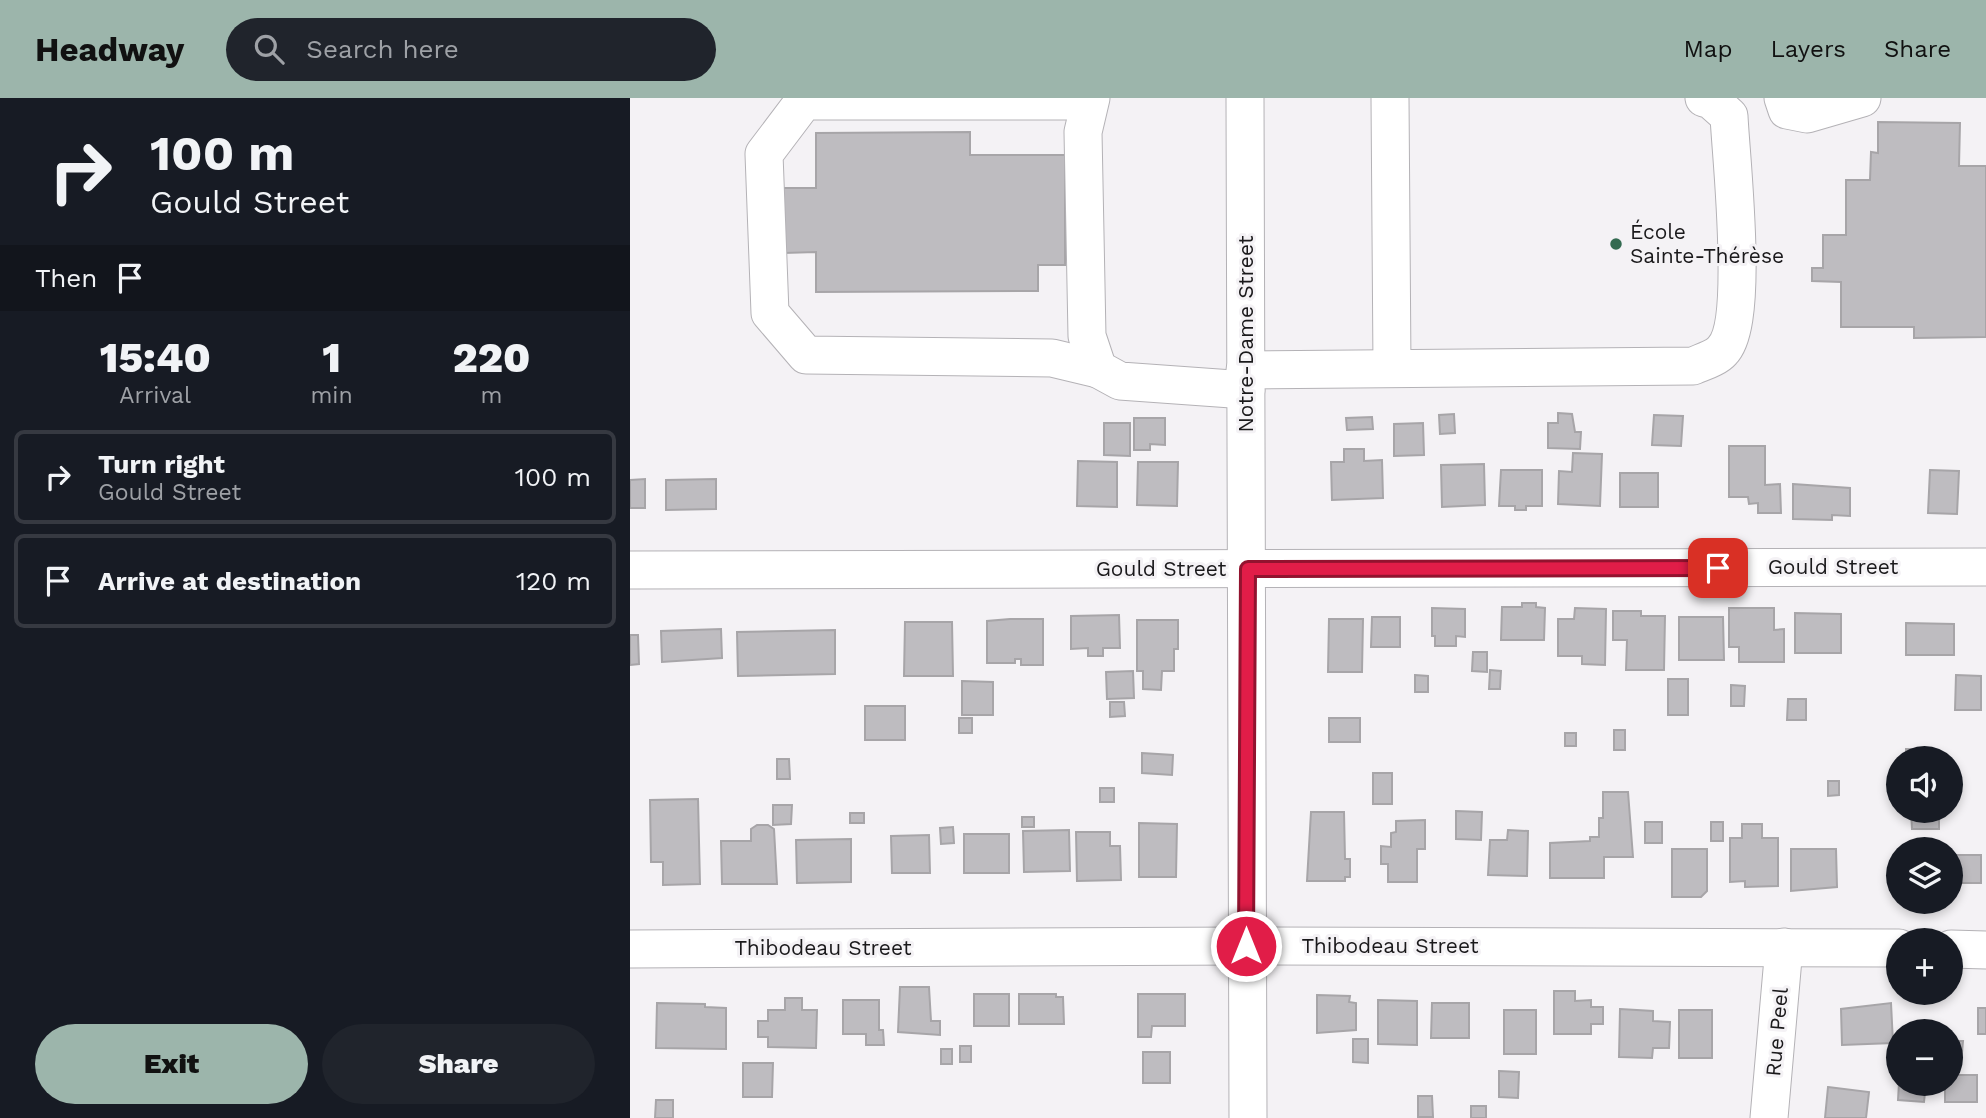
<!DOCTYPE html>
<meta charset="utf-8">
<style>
body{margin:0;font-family:"Work Sans",sans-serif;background:#20242c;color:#f1f3f6;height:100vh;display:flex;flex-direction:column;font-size:26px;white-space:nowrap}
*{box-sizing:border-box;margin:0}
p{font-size:23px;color:#9ea1a6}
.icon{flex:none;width:38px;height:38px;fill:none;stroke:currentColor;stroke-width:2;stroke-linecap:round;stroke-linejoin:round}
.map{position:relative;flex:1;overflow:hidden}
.drawer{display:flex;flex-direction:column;background:#171b24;width:630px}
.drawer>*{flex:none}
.guide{background:#171b24;color:#f1f3f6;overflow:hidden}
.buttons{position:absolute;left:1256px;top:648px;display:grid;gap:14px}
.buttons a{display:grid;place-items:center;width:77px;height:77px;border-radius:50%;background:#171b24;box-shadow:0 4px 10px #0003;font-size:35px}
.pin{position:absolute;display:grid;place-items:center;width:60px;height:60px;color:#fff;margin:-30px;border-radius:14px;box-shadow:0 4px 10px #0006}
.me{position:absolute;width:77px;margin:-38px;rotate:0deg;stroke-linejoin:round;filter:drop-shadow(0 0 5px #0008)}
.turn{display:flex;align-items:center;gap:24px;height:147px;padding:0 35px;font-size:32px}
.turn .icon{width:91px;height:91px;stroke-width:2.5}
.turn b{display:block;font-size:49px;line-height:60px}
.then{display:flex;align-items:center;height:66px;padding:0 35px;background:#0003;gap:14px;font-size:26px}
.eta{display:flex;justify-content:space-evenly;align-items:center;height:119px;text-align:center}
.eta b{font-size:42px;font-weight:800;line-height:49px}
.primary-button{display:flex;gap:14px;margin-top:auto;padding:14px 35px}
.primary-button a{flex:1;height:80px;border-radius:42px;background:#9cb5ab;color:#111;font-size:28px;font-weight:800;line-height:80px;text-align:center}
.primary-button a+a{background:#20242c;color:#f1f3f6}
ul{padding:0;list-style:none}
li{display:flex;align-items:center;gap:21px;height:94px;margin:0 14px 10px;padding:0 21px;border:4px solid #363941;border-radius:10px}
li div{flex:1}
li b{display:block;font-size:26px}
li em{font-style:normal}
header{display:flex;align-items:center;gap:42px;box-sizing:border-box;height:98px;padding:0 35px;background:#9cb5ab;color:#111}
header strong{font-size:33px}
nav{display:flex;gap:38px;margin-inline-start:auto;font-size:24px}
.search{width:490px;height:63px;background:#20242c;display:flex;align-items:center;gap:18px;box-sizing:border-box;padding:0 24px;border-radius:38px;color:#9ea1a6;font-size:26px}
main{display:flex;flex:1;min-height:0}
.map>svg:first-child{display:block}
</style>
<header>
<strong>Headway</strong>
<div class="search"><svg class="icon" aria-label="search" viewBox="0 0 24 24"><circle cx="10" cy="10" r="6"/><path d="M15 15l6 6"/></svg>Search here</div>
<nav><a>Map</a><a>Layers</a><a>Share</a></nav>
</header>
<main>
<section class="drawer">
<div class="guide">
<div class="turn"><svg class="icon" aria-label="right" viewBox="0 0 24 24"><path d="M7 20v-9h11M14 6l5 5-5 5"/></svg><div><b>100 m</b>Gould Street</div></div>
<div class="then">Then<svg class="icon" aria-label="arrive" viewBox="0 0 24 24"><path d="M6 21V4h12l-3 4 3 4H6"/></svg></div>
</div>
<div class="eta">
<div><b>15:40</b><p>Arrival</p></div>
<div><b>1</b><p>min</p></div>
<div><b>220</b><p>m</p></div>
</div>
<ul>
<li><svg class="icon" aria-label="right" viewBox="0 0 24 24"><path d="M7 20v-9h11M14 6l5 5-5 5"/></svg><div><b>Turn right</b><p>Gould Street</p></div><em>100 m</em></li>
<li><svg class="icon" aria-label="arrive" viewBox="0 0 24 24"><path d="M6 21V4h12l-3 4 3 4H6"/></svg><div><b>Arrive at destination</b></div><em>120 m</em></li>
</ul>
<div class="primary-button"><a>Exit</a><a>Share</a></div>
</section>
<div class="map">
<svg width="1356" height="1020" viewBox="0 0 1356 1020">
<rect width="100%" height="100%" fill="#f4f2f5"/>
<g fill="#bebcc0" stroke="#a7a5a8" stroke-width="2">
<polygon points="1248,24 1330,25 1329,68 1356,68 1356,239 1284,240 1284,229 1211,229 1211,184 1182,183 1182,170 1193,170 1193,137 1216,137 1216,82 1240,82 1241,54 1248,55"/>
<polygon points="340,34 340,57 435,57 435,167 408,167 408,193 186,194 186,154 154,155 153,90 186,90 186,35"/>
<polygon points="928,315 942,316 945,334 951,334 950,351 918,350 918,325 928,325"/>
<polygon points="824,316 825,335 810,336 809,317"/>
<polygon points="1024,317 1053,318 1051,348 1022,347"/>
<polygon points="742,319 743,331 717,332 716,320"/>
<polygon points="504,320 535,320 535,347 520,346 520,352 504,352"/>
<polygon points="474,325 500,325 500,358 474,357"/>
<polygon points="793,325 794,357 764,358 764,326"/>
<polygon points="1099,348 1135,348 1135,387 1150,386 1151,415 1128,415 1128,405 1119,406 1118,399 1099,399"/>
<polygon points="714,351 734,351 734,363 752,362 753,400 702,402 701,364 714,364"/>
<polygon points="943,355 972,356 970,408 928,406 929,373 942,374"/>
<polygon points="448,363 487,364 487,409 447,408"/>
<polygon points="508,364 548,364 547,408 507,407"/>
<polygon points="854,366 855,407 812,409 811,367"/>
<polygon points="871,372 912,372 912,408 896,408 896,412 885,412 885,408 869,408"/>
<polygon points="1300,372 1329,373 1327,416 1298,415"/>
<rect x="990" y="375" width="38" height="34"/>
<polygon points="15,381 15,410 0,410 0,382"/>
<polygon points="86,381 86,411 36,412 36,382"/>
<polygon points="1163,386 1220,390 1220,418 1202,417 1202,422 1163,421"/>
<polygon points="892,505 906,505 906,509 915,510 914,542 871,542 872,509 892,509"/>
<polygon points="802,510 835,511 835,539 826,538 826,548 805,548 805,538 802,538"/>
<polygon points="945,510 976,511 975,567 952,566 952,558 928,558 928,521 944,521"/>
<polygon points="1099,510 1144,510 1144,532 1154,531 1154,564 1109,564 1109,549 1099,549"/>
<polygon points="983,513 1011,513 1011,518 1035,518 1034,572 996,572 997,542 983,542"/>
<polygon points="1165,515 1211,516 1211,555 1165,555"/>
<polygon points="489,517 490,550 473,550 473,558 458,558 458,550 441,551 441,518"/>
<polygon points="742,519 770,519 770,549 741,549"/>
<polygon points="1049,519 1093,519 1094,562 1049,562"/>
<polygon points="380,521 413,521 413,567 391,567 391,561 385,561 385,565 357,565 357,523"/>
<polygon points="699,521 733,521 732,574 698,574"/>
<polygon points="507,522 548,522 548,551 544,551 544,573 532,573 531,592 513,591 513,573 507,573"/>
<polygon points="275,524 322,524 323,578 274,578"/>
<polygon points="1276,525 1324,526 1324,557 1276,557"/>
<polygon points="91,531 92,560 32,564 31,533"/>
<polygon points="205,532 205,576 108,578 107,534"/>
<polygon points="0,537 8,537 9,566 0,567"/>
<polygon points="843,554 857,554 857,574 842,573"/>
<polygon points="860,572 871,573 870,591 859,591"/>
<polygon points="503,573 504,600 477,601 476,574"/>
<polygon points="785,577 798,578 798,594 785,594"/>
<polygon points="1326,577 1351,578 1351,612 1325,612"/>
<rect x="1038" y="581" width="20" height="36"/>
<polygon points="332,583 363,584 363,617 332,617"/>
<polygon points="1101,587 1115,588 1114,608 1101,608"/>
<polygon points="1158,601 1176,601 1176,622 1157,622"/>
<polygon points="480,604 494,604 495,618 480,619"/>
<rect x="235" y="608" width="40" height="34"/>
<rect x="329" y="620" width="13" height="15"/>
<rect x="699" y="620" width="31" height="24"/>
<rect x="984" y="632" width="11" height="20"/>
<rect x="935" y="635" width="11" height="13"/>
<polygon points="1276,651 1297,652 1297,660 1276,660"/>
<polygon points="512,655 543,657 542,677 512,675"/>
<polygon points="147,661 159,661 160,681 147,681"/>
<rect x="743" y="675" width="19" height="31"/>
<polygon points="1198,683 1209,683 1209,697 1198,698"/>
<rect x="470" y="690" width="14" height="14"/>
<polygon points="973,694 998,694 1003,759 974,759 974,780 920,780 920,745 960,743 960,739 969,739 969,720 973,720"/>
<polygon points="68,701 70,786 33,787 33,764 21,764 20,702"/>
<polygon points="143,707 162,707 161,726 143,727"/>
<polygon points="1281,712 1309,712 1309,731 1282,731"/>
<polygon points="826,713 852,714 851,742 826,741"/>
<polygon points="681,714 714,714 715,761 720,761 720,779 715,779 715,783 677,783"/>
<rect x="220" y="715" width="14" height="10"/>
<rect x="392" y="719" width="12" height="10"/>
<polygon points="795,722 795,751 787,751 787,784 758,784 758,766 751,766 751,748 761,749 761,735 766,734 766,723"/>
<rect x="1015" y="724" width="17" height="21"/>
<rect x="1081" y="724" width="12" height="19"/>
<polygon points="509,725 547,726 546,779 509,779"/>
<polygon points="1112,726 1132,726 1132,740 1148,740 1148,788 1115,789 1115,783 1100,784 1100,740 1112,740"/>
<polygon points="127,727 138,727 144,731 147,786 92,786 91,743 121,743 121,731"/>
<polygon points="323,729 324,745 311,746 310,730"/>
<polygon points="439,732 440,773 394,774 393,733"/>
<polygon points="878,732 898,733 897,778 858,777 860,742 877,742"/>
<polygon points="446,734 480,734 480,748 490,748 491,782 447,783"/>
<rect x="334" y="736" width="45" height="39"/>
<polygon points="299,737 300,775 262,775 261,738"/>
<polygon points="221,741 221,784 167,785 166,742"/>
<polygon points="1042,751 1077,751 1077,793 1071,799 1042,799"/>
<polygon points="1161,751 1206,751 1207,789 1161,793"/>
<rect x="1321" y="757" width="30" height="28"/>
<polygon points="270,889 299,889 301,923 310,923 310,937 268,934"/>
<polygon points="924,893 945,893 945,903 961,902 961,909 973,909 973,926 961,926 961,936 924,936"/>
<rect x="344" y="896" width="35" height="32"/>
<polygon points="389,896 426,896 426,899 433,899 434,926 389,926"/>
<polygon points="508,896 555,896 555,928 522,928 521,939 508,939"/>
<polygon points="687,897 720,898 719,904 726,905 726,932 687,935"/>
<polygon points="155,900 172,900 172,912 187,912 186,950 138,949 138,939 128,939 128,923 138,923 138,912 155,912"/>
<polygon points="213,902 249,902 249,932 253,932 254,947 236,947 236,936 213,936"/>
<polygon points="748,902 787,903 787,947 748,946"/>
<polygon points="27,905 75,906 75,909 96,910 96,951 26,950"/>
<polygon points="802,905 839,905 839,940 801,940"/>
<polygon points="1261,905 1263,945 1212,947 1211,911"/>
<rect x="1348" y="910" width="8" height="26"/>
<polygon points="990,911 1023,913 1023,923 1040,924 1039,950 1023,950 1022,960 989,959"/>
<rect x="874" y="912" width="32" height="44"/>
<rect x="1049" y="912" width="33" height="48"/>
<polygon points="723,941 738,941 738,965 723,964"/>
<polygon points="1321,943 1333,943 1331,967 1321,966"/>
<rect x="330" y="948" width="11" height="16"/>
<rect x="311" y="951" width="11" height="15"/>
<rect x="513" y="954" width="27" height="31"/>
<polygon points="113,965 143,965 142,999 113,999"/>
<polygon points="869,973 889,974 888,1000 869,999"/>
<polygon points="1321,977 1347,977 1347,1004 1315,1004 1315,985 1321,985"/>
<polygon points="1269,985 1296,985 1294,1004 1268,1002"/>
<polygon points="1198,989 1239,994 1236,1020 1195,1020"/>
<polygon points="788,998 802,998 803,1019 788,1019"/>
<polygon points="26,1002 43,1002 43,1020 25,1020"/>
<rect x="841" y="1008" width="15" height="12"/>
</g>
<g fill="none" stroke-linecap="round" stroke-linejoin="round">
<g stroke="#b4b2b6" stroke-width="39">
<g id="minor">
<polyline points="461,0 453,34 457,238 468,271 490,283 616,292"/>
<polyline points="615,0 618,1020"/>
<polyline points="760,0 762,269"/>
<polyline points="1153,0 1157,12 1177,16 1232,0"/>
<polyline points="458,3 174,3 134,56 140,215 176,257 422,260 468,271"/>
<path d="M615,272L1063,268C1072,264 1086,260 1092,253C1120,225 1101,62 1099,18L1081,2L1074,0"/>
<polyline points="0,472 1356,469"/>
<polyline points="0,851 616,848 1269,850"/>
<polyline points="1321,851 1356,852"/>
<polyline points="1139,1020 1154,849"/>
</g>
</g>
<use href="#minor" stroke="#fff" stroke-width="37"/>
</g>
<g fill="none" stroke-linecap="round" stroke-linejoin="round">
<g stroke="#92132f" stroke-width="18">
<polyline id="route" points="616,848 618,471 1088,470"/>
</g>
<use href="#route" stroke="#e11d48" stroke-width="12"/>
</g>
<circle fill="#336a50" stroke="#f4f2f5" stroke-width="2.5" cx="986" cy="146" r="7"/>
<g text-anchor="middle" stroke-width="6" stroke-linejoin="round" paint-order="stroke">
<g font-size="21" fill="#1a191b" stroke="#f4f2f5" text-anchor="start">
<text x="1000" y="141">École<tspan x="1000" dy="24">Sainte-Thérèse</tspan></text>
</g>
<g font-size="21" fill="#1a191b" stroke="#f4f2f5">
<text transform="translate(616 236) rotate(-90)" y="7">Notre-Dame Street</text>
<text x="1203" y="476">Gould Street</text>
<text x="531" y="478">Gould Street</text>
<text x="760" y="855">Thibodeau Street</text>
<text x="193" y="857">Thibodeau Street</text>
<text transform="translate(1147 934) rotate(-85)" y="7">Rue Peel</text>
</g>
</g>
</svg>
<div class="buttons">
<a><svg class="icon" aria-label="sound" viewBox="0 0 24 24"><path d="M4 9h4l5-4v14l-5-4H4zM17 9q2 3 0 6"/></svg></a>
<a><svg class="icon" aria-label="layers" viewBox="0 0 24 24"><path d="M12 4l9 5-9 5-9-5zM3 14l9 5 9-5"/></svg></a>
<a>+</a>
<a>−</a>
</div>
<div class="pin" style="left:1088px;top:470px;background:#d93025"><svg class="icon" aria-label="arrive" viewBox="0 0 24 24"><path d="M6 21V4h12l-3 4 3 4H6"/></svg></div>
<svg class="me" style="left:616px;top:848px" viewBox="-20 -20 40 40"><circle r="17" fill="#e11d48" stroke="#fff" stroke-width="3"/><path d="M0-11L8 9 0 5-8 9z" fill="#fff"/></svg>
</div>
</main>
